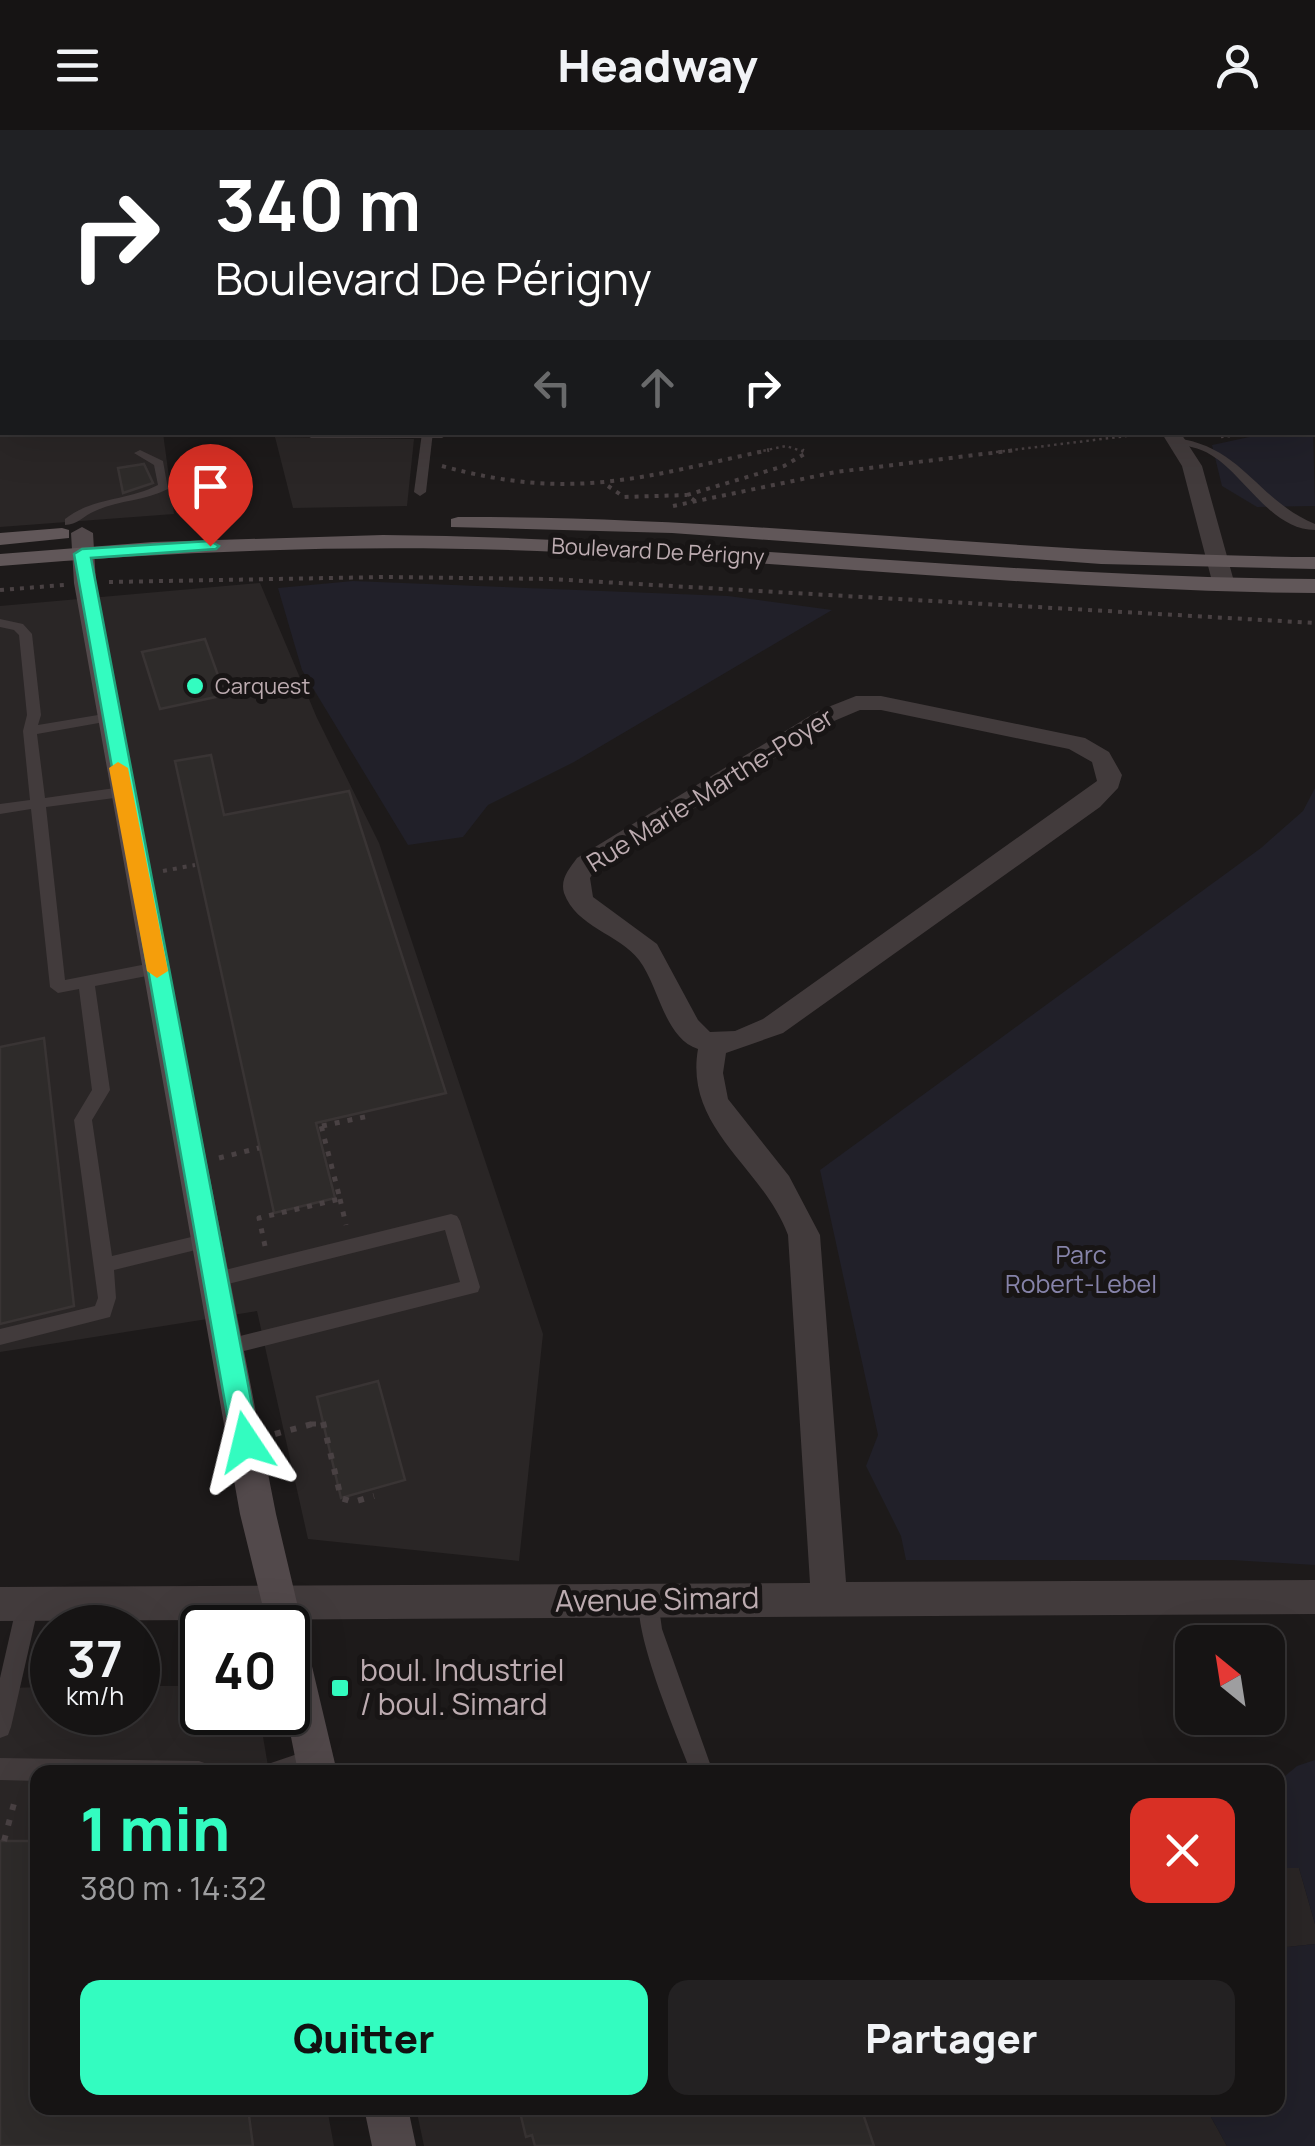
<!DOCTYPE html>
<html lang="fr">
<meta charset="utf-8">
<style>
body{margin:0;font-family:Manrope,sans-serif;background:#232122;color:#f1f3f6;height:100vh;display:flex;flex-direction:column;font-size:38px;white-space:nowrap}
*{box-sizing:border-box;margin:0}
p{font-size:32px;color:#9e9ea0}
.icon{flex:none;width:55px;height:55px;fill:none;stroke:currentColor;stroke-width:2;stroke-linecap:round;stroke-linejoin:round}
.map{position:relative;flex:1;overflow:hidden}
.details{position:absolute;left:30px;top:1635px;width:1255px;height:350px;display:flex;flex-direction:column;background:#161414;border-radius:20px;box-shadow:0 10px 40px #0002,0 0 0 2px #353334}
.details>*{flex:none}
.hud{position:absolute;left:0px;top:0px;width:1315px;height:305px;box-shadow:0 10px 40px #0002,0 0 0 2px #353334;background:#202124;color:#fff;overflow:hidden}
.needle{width:65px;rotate:330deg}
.fabs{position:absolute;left:1175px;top:1495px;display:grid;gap:20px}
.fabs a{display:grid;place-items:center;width:110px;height:110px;border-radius:20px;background:#161414;box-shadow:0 10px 40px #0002,0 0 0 2px #353334;font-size:50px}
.speed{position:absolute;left:30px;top:1475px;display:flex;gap:20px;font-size:50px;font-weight:700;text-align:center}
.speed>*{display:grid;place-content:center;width:130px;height:130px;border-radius:50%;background:#161414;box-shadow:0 10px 40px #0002,0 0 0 2px #353334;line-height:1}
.speed small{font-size:25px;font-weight:400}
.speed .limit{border:5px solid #111;border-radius:15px;background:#fff;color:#111}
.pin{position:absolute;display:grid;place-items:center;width:85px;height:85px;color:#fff;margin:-102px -42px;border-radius:50% 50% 50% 0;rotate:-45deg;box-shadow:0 0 10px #0007}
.pin .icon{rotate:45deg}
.me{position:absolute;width:110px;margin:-55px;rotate:350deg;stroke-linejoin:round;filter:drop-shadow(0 0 8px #0008)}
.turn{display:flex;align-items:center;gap:35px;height:210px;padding:0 50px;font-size:45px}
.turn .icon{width:130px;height:130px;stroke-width:2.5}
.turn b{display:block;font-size:70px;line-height:85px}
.lanes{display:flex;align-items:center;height:95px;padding:0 50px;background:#0003;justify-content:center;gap:50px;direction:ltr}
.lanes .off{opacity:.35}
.round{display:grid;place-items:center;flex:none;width:105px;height:105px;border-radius:20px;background:#232122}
.head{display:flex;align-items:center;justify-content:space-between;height:170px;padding:0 50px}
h1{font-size:60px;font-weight:800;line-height:75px;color:#33fcc0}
.action{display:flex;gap:20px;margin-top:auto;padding:20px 50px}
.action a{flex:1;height:115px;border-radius:20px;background:#33fcc0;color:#111;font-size:40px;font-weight:800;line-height:115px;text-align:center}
.action a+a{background:#232122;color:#f1f3f6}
header{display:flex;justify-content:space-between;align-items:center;height:130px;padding:0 50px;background:#161414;font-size:45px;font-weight:800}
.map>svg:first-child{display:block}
</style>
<header><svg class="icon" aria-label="menu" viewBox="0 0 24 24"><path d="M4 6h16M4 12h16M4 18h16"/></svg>Headway<svg class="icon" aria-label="person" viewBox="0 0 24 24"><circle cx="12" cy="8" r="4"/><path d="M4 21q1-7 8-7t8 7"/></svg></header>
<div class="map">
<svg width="1315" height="2016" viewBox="0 0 1315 2016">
<rect width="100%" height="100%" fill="#1d1a1a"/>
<g fill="#2a2626">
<polygon points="0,292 2,302 163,303 174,384 0,397"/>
<polygon points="275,307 414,309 407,376 293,378"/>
<polygon points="260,453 317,588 379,713 543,1204 519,1431 308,1409 257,1181 0,1222 0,476"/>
<polygon points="138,1556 202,1556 202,1582 259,1583 269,1642 38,1642 38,1978 327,1978 334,2016 0,2016 0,1558 52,1557 52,1582 138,1582"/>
<polygon points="1278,1738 1299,1738 1315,1794 1315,1814 1278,1818"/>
<polygon points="416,1978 1206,1978 1227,2016 424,2016"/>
</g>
<g fill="#212029">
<polygon points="1313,297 1315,376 1257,377 1222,356 1212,315 1268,303 1312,302"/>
<polygon points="353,451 728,466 832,480 574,632 488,675 463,707 408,715 302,540 278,458"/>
<polygon points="1315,658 1315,1435 1232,1430 906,1430 901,1406 866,1336 878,1305 820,1040 1261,718 1303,681"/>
<polygon points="1315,1630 1315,1794 1299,1738 1278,1738 1278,1652 1297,1636"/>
<polygon points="1315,1814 1315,2016 1227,2016 1206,1978 1278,1978 1278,1818"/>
</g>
<g fill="#2e2b2a" stroke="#393434" stroke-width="2.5">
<polygon points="144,334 153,353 123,363 118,338"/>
<polygon points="205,509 225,565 160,579 142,522"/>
<polygon points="211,625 224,685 349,661 446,963 316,993 335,1068 274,1083 175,631"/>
<polygon points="44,908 74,1176 0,1194 0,917"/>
<polygon points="378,1251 405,1350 341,1368 317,1267"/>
<polygon points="0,1711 38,1711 38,1978 248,1978 253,2016 0,2016"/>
<polygon points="519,1978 861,1978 874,2016 535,2016 532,2005 526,2007"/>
</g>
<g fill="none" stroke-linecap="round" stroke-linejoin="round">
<g stroke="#494143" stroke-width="2.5" stroke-dasharray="2.5 4" stroke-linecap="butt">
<polyline points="1221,307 1273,302"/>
<polyline points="757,322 786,316 805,322"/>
<polyline points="996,322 1151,303"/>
</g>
<g stroke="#494143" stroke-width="4" stroke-dasharray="4 6" stroke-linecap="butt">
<path d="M442,336C573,372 642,347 769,320"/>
<polyline points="608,356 624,367 687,365"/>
<polyline points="695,371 687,365 784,336 806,323 802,320"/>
<polyline points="673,376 836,342 1016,320"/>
<polyline points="109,452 385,447 550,449 1315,493"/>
<polyline points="0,460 64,455"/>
<polyline points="163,741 195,735"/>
</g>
<g stroke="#494143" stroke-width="5" stroke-dasharray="5 8" stroke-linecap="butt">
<polyline points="322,996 369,986"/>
<polyline points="219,1028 259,1018"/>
<polyline points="340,1069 346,1095"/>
<polyline points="265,1116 259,1088 340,1069 320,991"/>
<polyline points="311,1294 324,1294"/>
</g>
<g stroke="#494143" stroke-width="6" stroke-dasharray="6 10" stroke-linecap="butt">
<polyline points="323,1292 341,1368 353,1372 374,1366"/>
<polyline points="275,1304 320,1292"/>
<polyline points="4,1711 16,1666"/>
</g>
<g fill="#423b3c" fill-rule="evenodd">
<polygon points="433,302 426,362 420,366 414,362 422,303"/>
<path d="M1176,308C1243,317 1257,370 1315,394V400C1271,400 1245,345 1211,325C1199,317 1186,316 1172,313L1170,311Z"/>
<path d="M140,320L163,331L168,359C145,371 118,370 95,381C83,386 77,395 65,395V389C93,367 127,371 158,355L154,335L134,323Z"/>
<polygon points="0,489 23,494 32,504 41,585 38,595 110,583 117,587 110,591 37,604 45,668 122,657 129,662 122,667 46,677 65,850 157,832 165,838 157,844 95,856 110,960 92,990 112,1126 208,1103 214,1105 217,1110 214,1115 208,1117 114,1140 116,1168 110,1187 0,1215 0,1199 95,1176 98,1168 74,990 92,960 79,859 58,863 50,857 31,679 0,684 0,674 30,670 23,601 27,585 19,505 14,500 0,497"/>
<polygon points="451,1084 457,1086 460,1091 480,1157 478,1162 228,1225 221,1223 218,1217 221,1211 228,1209 460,1152 445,1100 216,1157 209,1154 207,1149 209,1144"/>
<path d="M649,1460L657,1463L662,1499L713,1642H691C678,1608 628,1493 641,1463Z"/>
<polygon points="28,1464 36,1467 39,1474 11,1597 8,1605 0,1608 0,1548 17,1474 20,1467"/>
<polygon points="315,1618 323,1621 326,1629 323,1637 308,1642 265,1642 268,1634"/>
<polygon points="0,1628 199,1631 207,1634 210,1642 38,1642 38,1651 0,1650"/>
</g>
<g fill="#423b3c" fill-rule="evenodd">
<polygon points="242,0 259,0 261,2 244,2"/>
<polygon points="476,0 494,0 496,2 478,2"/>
<polygon points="1024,0 1040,0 1041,2 1026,2"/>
<rect x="1312" y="62" width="3" height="10"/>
<rect x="1312" y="203" width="3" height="10"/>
<rect x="0" y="282" width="2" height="12"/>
<polygon points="302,302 451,302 442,308 311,308"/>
<polygon points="1161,302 1180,302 1202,336 1235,455 1232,460 1216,460 1213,455 1182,336"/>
<path d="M856,566H881L1085,608L1109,622L1122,645L1118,658L1100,677L783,903L726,923L723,943L728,969L789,1046L820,1105L846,1452L1315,1450V1484L0,1491V1457L810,1453L788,1105C763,1037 684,999 698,919C664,908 659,856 639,830C619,804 576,797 564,763C560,749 569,739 577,728L818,581ZM860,580H881L1069,619L1092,632L1097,651L763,889L735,901L710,902L698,890L657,814L593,767L590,748L595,740L834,591Z"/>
</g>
<g fill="#52494b" fill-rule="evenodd">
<polygon points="82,397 93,403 96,453 134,662 276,1384 337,1642 298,1642 286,1582 288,1498 268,1498 240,1384 74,453 71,403"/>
<polygon points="364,1978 408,1978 416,2016 372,2016"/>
</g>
<g fill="#615759" fill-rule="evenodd">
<path d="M458,387C744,386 1029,425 1315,427V439L1101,434L672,403L451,397V389Z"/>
<polygon points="62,398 69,400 69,408 0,415 0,403"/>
<path d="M383,405C694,408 1004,447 1315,449V463C1055,461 797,431 537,421C357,414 179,421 0,436V424L153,412Z"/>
</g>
</g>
<polygon fill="#33fcc0" stroke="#21a47d" stroke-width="2.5" points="210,411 219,416 216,419 91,428 259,1312 255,1320 236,1320 232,1312 74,424 82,419"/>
<polygon fill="#f59e0b" points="118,632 128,638 168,841 157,848 147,841 109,638"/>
<g fill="#33fcc0" stroke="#181515" stroke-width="4">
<circle cx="195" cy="556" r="10"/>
<rect x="330" y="1548" width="20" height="20" rx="5"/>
</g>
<g text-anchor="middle" stroke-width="10" stroke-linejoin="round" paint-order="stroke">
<g font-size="22" fill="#bdacb1" stroke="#181515">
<text transform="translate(658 421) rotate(3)" y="8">Boulevard De Périgny</text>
</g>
<g font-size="22" fill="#bdacb1" stroke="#181515" text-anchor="start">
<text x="215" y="564">Carquest</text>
</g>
<g font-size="25" fill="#bdacb1" stroke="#181515">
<text transform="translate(710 660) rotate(-32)" y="9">Rue Marie-Marthe-Poyer</text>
</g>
<g font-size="25" fill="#8683a9" stroke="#181515">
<text x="1081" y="1134">Parc<tspan x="1081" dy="29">Robert-Lebel</tspan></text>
</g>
<g font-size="30" fill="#bdacb1" stroke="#181515">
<text transform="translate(657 1470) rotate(-1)" y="10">Avenue Simard</text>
</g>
<g font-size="30" fill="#bdacb1" stroke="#181515" text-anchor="start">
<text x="360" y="1551">boul. Industriel<tspan x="360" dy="34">/ boul. Simard</tspan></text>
</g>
</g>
</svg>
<div class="fabs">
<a><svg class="needle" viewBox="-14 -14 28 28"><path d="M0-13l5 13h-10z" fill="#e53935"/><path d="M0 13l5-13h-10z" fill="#9e9ea0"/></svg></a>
</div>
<div class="speed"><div>37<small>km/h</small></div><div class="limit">40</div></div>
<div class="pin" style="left:210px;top:416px;background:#d93025"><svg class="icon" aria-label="arrive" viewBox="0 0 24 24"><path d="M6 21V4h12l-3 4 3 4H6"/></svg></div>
<svg class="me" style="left:246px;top:1312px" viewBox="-20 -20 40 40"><path d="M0-17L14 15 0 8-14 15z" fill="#33fcc0" stroke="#fff" stroke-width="4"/></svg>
<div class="hud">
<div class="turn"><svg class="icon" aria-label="right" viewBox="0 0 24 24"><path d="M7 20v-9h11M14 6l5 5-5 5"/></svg><div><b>340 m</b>Boulevard De Périgny</div></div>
<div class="lanes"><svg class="icon off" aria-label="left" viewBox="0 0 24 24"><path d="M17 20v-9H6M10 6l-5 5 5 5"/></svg><svg class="icon off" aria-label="ahead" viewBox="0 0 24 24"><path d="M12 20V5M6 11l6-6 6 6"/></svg><svg class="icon" aria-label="right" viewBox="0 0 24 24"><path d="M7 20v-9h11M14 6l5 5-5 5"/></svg></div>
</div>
<section class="details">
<div class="head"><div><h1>1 min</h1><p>380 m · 14:32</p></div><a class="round" style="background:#d93025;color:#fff"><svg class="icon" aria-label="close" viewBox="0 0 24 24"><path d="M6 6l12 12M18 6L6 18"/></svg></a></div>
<div class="action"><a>Quitter</a><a>Partager</a></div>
</section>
</div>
